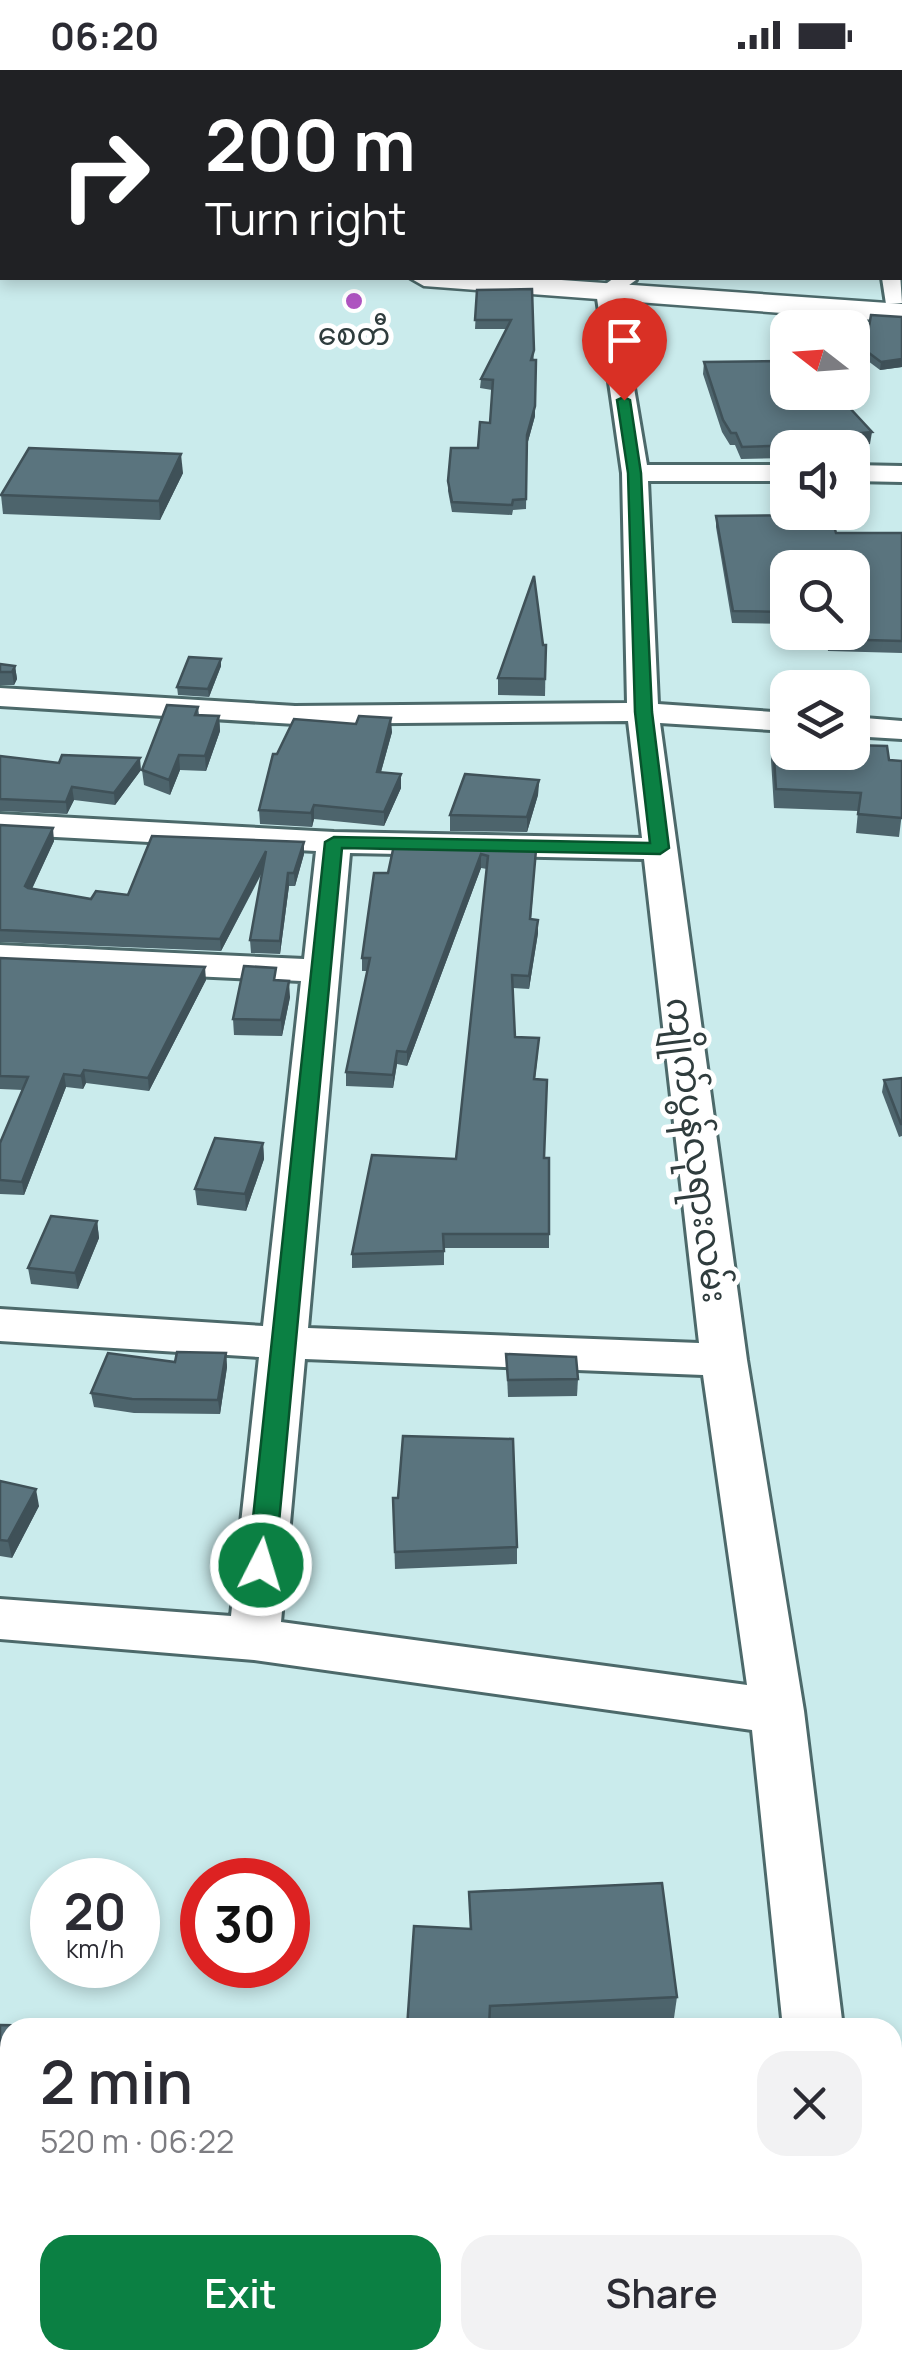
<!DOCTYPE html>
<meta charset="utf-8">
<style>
body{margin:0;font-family:Manrope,"Noto Sans Myanmar",sans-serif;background:#f2f2f3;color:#2b2b33;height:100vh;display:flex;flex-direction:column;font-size:38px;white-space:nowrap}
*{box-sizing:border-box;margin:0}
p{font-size:32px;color:#7c7c81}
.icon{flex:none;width:55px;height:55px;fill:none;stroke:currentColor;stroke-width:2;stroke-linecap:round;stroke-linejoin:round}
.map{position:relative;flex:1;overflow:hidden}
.details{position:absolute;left:0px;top:1948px;width:902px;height:352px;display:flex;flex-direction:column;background:#fff;border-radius:30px 30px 0 0;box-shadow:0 5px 15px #0003}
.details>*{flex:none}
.hud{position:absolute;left:0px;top:0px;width:902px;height:210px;box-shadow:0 5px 15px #0003;background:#202124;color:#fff;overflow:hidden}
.needle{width:65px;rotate:287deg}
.tools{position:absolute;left:770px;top:240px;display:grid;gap:20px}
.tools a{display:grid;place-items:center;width:100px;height:100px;border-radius:20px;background:#fff;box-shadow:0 5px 15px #0003;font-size:50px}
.speed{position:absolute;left:30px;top:1788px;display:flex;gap:20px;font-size:50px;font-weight:700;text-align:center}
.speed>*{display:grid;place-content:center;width:130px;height:130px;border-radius:50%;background:#fff;box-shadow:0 5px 15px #0003;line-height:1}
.speed small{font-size:25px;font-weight:400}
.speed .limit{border:15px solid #d22;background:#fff;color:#111}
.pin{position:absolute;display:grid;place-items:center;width:85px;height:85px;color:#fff;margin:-102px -42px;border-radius:50% 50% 50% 0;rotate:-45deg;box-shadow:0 0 10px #0007}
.pin .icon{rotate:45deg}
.me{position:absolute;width:110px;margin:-55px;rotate:5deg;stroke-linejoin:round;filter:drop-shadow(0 0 8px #0008)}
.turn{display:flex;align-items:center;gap:35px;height:210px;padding:0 40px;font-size:45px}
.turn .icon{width:130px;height:130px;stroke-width:2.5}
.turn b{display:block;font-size:70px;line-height:85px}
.round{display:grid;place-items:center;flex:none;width:105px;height:105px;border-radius:30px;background:#f2f2f3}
.head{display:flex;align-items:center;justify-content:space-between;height:170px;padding:0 40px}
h1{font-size:60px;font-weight:600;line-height:75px}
.primary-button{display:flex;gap:20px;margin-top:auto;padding:20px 40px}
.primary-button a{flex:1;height:115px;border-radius:30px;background:#0b8043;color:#fff;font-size:40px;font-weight:600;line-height:115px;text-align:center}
.primary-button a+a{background:#f2f2f3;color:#2b2b33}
.status{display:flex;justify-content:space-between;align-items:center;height:70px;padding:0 50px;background:#fff;direction:ltr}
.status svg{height:28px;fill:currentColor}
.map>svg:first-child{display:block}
</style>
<div class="status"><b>06:20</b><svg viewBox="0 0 49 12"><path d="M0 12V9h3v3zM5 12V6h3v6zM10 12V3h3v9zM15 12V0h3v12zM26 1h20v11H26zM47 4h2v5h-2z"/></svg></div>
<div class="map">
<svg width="902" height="2298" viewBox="0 0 902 2298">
<rect width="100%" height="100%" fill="#caebec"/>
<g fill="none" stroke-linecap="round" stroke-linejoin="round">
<g stroke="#4c696a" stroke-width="6">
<g id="street">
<polygon points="2,69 2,81 0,82 0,70"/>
<polygon points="902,76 902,99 900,100 900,77"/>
<rect x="900" y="146" width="2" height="12"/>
<polygon points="900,203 902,233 886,234 882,208 900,208"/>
<path d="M614,208L636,210L618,223L647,395H788V411H648L658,634L788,643V661L660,653L747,1290L804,1641L843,1958H783L752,1660L254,1590L0,1569V1529L231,1546L259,1287L0,1271V1239L263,1256L301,911L0,897V875L304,889L316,781L0,764V744L334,762L642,768L628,651L295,654L0,636V618L295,636L627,633L622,403L596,221ZM350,783L644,789L699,1273L308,1258ZM305,1289L703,1305L747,1615L281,1552Z"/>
<polygon points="852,395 902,396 902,412 852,411"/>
<polygon points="852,647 902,651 902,669 852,666"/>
<polygon points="817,2290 885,2290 886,2298 818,2298"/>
</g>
</g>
<g stroke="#4c696a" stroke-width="5">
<g id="highway">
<rect x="0" y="155" width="2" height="16"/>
<polygon points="410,208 533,208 902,234 902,252 424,216"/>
</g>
</g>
<use href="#street" fill="#fff" fill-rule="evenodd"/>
<use href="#highway" fill="#fff" fill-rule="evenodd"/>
</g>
<g fill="#4d646c">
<polygon points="532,219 535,346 527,375 526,439 513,440 512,445 452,442 448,421 448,411 478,378 490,353 492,320 480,318 481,309 506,259 475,259 477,220"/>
<polygon points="871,245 902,247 902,297 880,300 864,288"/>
<polygon points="704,292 870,374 832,378 788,378 788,388 741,389 735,375 730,375 722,362 703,304"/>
<polygon points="183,403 160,450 3,444 1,425"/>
<polygon points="716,446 836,463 902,463 902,583 828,581 825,562 852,562 788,498 788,554 732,553 716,457"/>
<polygon points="543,575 546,575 545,626 498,625 498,608"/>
<polygon points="221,589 221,596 209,627 178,625 177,617"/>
<polygon points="0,594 15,596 17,609 14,615 0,615"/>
<polygon points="198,637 199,645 219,646 220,661 206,701 180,700 170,725 144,715 142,700"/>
<polygon points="392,662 381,702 401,718 384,756 314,749 312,757 260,754 259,740 277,684"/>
<polygon points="773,672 889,690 902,743 899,767 856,763 858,741 774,738 771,690"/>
<polygon points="0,686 59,693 141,700 115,735 74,730 67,744 0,741"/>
<polygon points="539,710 538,725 527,762 450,761 450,745"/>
<polygon points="0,755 54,771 32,819 91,829 128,825 304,784 295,816 289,816 280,884 251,883 250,870 262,803 221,881 0,872"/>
<polygon points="394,775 536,780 531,849 538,850 538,863 529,919 513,918 515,967 538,982 535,1009 544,1088 549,1088 549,1178 444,1178 444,1195 352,1198 352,1184 456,1089 487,799 481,798 407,996 397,994 393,1018 346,1016 346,1002 368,901 362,901 362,888 388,803"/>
<polygon points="0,888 206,910 149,1021 86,1013 83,1019 66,1017 24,1125 0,1124 0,1073 23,1020 0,1019"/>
<polygon points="277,910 290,927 282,966 234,965 233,949"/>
<polygon points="902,1008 902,1066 899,1067 882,1022 884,1010"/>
<polygon points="263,1073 264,1089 246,1141 197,1135 195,1119"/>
<polygon points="97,1151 99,1168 78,1219 31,1214 28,1198"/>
<polygon points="226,1283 227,1297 220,1344 134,1343 94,1337 91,1323 175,1292"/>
<polygon points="506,1284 578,1309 577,1326 508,1327"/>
<polygon points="0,1411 39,1436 12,1488 0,1486"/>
<polygon points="393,1428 398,1428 517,1477 517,1494 395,1499"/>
<polygon points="469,1822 677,1927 674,1948 489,1957 470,1859"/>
<polygon points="0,1955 10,1958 10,2085 0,2085"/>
<polygon points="127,2290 246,2298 129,2298"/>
</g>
<g fill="#3f5158">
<polygon points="902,289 902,297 880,300 881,292"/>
<polygon points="535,336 535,346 527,375 527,365"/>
<polygon points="872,362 870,374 832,378 800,378 797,369"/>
<polygon points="181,384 183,403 160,450 159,431"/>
<polygon points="221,589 221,596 209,627 208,619"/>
<polygon points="15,596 17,609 14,615 12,602"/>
<polygon points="219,646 220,661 206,701 205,686"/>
<polygon points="391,648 392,662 377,716 377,702"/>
<polygon points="179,685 180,700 170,725 169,710"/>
<polygon points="140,688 141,700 115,735 114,723"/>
<polygon points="401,704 401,718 384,756 384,742"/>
<polygon points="539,710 538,725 527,762 527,747"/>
<polygon points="72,717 74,730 67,744 66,732"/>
<polygon points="314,735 314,749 312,757 311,743"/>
<polygon points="53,758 54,771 27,829 25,816"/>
<polygon points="304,772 304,784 295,816 294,803"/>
<polygon points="266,781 266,794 221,881 220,869"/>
<polygon points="481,784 481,798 407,996 407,982"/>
<polygon points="288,803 289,816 280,884 280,871"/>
<polygon points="538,850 538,863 529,919 529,906"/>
<polygon points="205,897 206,910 149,1021 148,1008"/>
<polygon points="289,911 290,927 282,966 281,950"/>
<polygon points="397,981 397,994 393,1018 393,1005"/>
<polygon points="84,1000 86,1013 83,1019 81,1006"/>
<polygon points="64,1004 66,1017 24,1125 22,1112"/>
<polygon points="263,1073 264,1089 246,1141 245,1124"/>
<polygon points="97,1151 99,1168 78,1219 75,1203"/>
<polygon points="226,1283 227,1297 220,1344 218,1330"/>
<polygon points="36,1419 39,1436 12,1488 8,1471"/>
<polygon points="242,2290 248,2290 246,2298 240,2298"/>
</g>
<g fill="#5a747e" stroke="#3f5158" stroke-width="2.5">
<polygon points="0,0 902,0 902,12 901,12 900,15 900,2 2,2 2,61 0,61"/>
<polygon points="900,26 902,27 902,49 900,49"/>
<polygon points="2,76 2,138 0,138 0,78"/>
<polygon points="532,219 534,280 531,290 536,290 535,336 527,365 526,429 513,430 512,435 452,432 448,411 451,378 478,378 480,352 490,353 493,310 481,309 511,250 475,250 477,220"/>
<polygon points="871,245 902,247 902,289 881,292 865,280"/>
<polygon points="788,291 788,322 835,322 872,362 797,369 800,375 742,377 736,363 731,363 723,350 704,292"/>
<polygon points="29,378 181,384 159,431 1,425"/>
<polygon points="831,445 836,463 902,463 902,571 830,569 829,562 852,562 852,498 788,498 788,542 733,541 716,446"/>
<polygon points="534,506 543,575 546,575 545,609 498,608"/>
<polygon points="189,587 221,589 208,619 177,617"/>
<polygon points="0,594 15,596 12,602 0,602"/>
<polygon points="167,635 198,637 195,645 219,646 205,686 179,685 169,710 142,700"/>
<polygon points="359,646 391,648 377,702 401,704 384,742 314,735 311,743 259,740 273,684 277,684 294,649 356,654"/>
<polygon points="773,672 788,672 788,682 852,682 852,675 887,676 889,690 902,691 902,748 858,744 861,723 776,719"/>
<polygon points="62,685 140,688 114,723 72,717 66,732 0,729 0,686 59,693"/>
<polygon points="465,704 539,710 527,747 450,745"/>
<polygon points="0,755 53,758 25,816 28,818 91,829 96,821 128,825 152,766 304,772 294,803 288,803 280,871 250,870 266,781 220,869 0,860"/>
<polygon points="394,775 536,780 530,849 538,850 529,906 512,905 515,967 539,968 534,1009 547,1010 544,1088 549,1088 549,1164 443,1164 444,1181 352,1184 372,1085 456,1089 488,786 481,784 407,982 397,981 393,1005 346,1002 370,888 362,888 374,803 388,803"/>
<polygon points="0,888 205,897 148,1008 84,1000 81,1006 64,1004 22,1112 0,1110 0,1073 28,1007 0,1006"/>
<polygon points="244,896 276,898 274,910 289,911 281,950 233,949"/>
<polygon points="902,1008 902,1054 901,1054 884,1010"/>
<polygon points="215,1068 263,1073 245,1124 195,1119"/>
<polygon points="51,1146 97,1151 75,1203 28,1198"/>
<polygon points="177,1282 226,1283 218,1330 132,1329 91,1323 108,1283 175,1292"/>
<polygon points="506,1284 576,1287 578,1309 508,1310"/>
<polygon points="403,1366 513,1369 517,1477 395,1482 393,1428 398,1428"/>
<polygon points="0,1411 36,1419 8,1471 0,1470"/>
<polygon points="662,1813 677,1927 490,1936 489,1958 407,1958 414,1856 471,1859 469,1822"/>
<polygon points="0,1955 51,1956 10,1958 10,2069 0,2069"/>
<polygon points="127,2290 242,2290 240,2298 163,2298"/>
</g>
<polygon fill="#0b8043" stroke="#07532c" stroke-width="2.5" points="624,327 630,330 641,403 652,642 669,778 660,784 342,778 275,1495 271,1502 261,1505 252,1502 248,1495 325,772 334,767 650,773 635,642 628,403 617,330"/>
<circle fill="#ae54c0" stroke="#fff" stroke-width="4" cx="354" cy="231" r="10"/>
<g text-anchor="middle" stroke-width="10" stroke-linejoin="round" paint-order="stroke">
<g font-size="30" fill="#2f3c3d" stroke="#fff">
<text x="354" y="275">စေတီ</text>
</g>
<g font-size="35" fill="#2f3c3d" stroke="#fff">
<text transform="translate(697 1080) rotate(83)" y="12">ကျိုက်ပွန်လုရားလမ်း</text>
</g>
</g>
</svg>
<div class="tools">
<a><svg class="needle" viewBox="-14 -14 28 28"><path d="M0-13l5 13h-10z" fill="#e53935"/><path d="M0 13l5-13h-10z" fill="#7c7c81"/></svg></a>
<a><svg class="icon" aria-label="sound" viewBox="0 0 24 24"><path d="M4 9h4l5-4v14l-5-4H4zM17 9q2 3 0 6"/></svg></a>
<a><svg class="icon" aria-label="search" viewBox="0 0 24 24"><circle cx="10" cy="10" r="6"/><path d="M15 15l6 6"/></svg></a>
<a><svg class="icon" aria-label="layers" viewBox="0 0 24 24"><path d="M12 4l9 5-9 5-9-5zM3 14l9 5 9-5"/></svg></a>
</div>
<div class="speed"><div>20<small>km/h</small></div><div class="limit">30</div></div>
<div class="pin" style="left:624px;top:330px;background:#d93025"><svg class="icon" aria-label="arrive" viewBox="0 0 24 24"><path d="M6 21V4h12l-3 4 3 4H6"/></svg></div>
<svg class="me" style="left:261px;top:1495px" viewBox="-20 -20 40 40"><circle r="17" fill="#0b8043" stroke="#fff" stroke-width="3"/><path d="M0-11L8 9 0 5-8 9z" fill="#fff"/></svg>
<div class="hud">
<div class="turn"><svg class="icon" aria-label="right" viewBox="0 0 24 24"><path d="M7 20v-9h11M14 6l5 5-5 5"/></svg><div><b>200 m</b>Turn right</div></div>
</div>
<section class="details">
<div class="head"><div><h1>2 min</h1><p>520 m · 06:22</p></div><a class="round"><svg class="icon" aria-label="close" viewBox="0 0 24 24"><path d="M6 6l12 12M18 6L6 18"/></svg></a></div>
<div class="primary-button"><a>Exit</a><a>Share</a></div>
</section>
</div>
